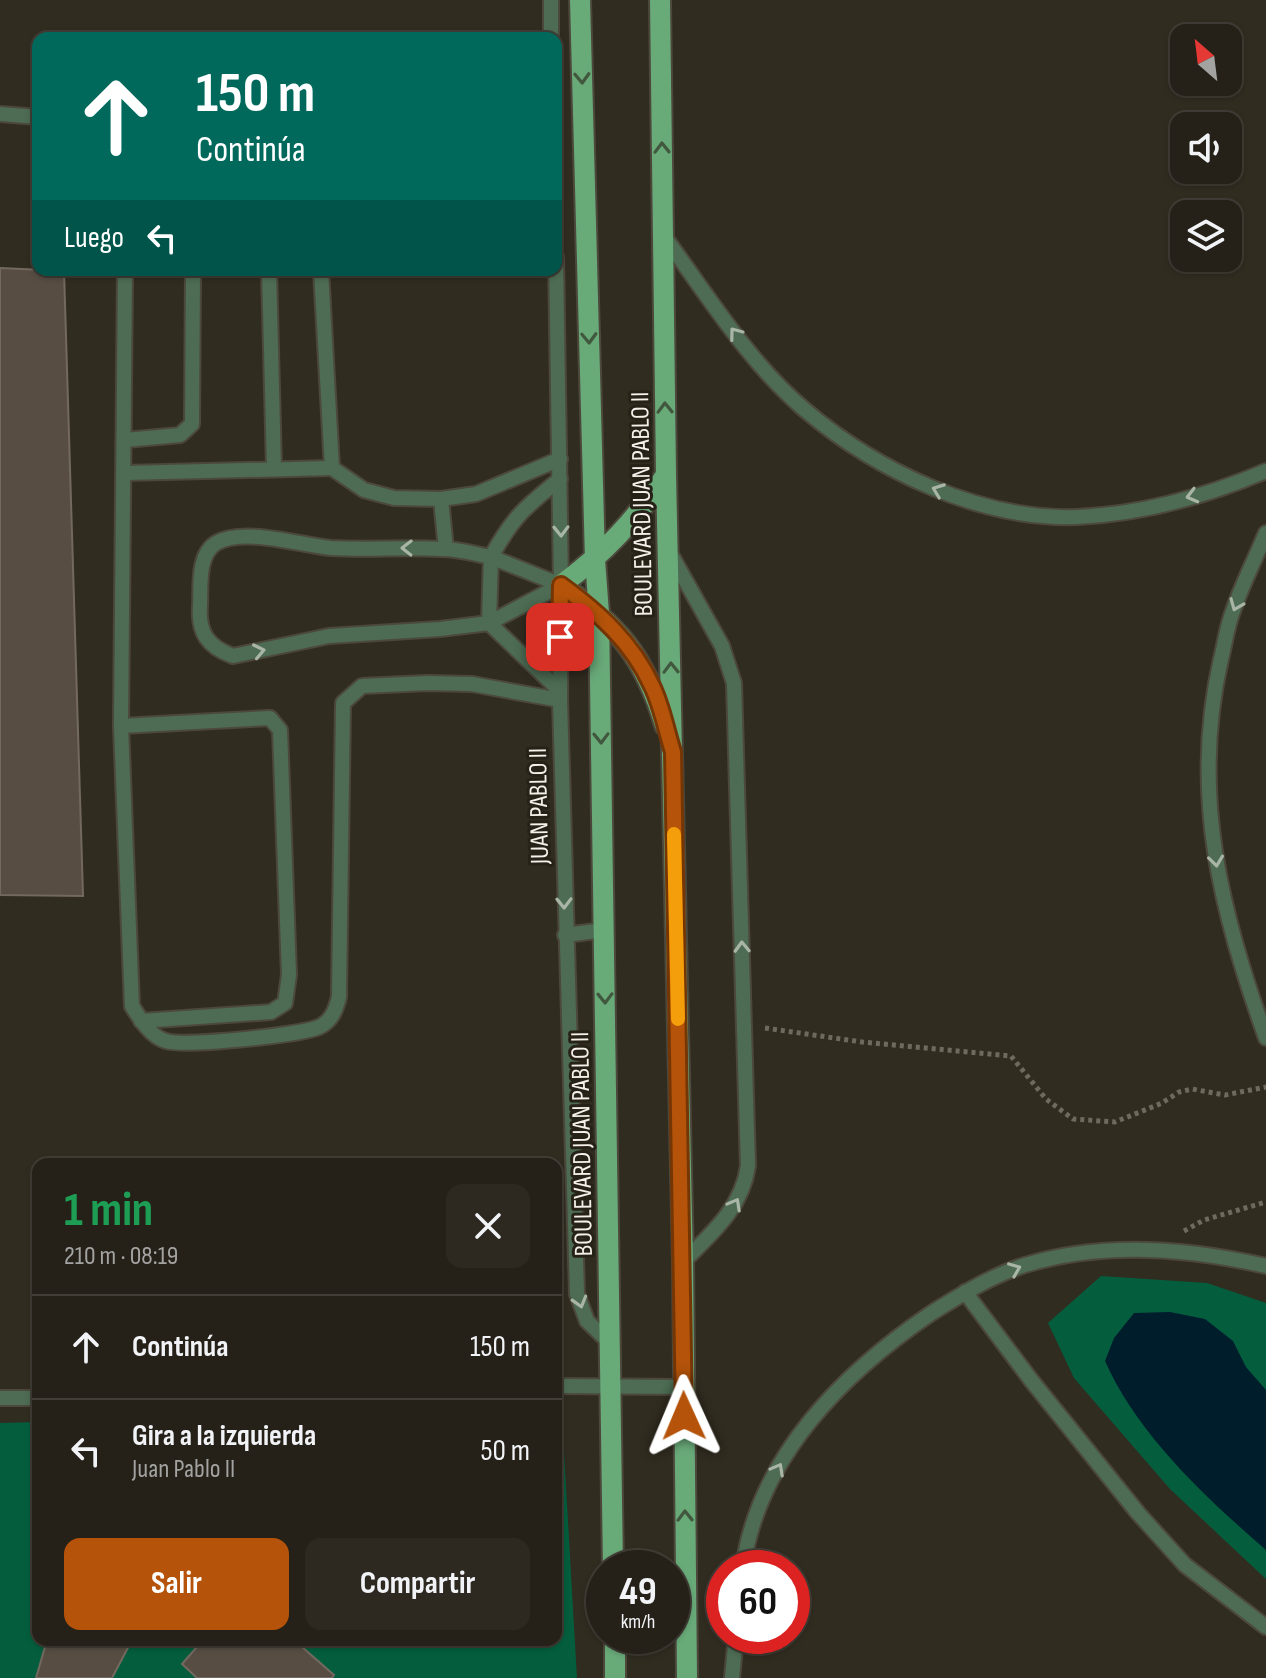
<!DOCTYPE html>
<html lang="es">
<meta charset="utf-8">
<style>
body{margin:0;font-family:"Sofia Sans Condensed",sans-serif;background:#2d2921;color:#f1f3f6;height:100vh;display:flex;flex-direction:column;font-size:30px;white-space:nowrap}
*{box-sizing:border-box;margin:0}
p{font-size:26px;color:#a3a3a2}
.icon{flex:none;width:44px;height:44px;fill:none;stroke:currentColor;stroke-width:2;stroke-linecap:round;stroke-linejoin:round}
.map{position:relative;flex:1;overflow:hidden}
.side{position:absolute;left:32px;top:1158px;width:530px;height:488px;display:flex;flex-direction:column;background:#252118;border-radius:16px;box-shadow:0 2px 6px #0004,0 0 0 2px #423e37}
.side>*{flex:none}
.hud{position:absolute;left:32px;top:32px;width:530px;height:244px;border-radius:16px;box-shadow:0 2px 6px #0004,0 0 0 2px #423e37;background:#00695c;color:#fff;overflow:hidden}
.needle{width:52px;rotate:332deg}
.tools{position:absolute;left:1170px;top:24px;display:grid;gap:16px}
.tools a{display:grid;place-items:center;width:72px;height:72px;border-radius:16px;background:#252118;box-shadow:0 2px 6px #0004,0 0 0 2px #423e37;font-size:40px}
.speed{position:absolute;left:586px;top:1550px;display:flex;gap:16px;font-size:40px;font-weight:700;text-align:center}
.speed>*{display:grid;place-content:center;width:104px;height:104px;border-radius:50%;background:#252118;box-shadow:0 2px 6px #0004,0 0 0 2px #423e37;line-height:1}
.speed small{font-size:20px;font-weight:400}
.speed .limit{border:12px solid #d22;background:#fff;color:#111}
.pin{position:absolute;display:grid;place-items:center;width:68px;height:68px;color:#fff;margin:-34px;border-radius:16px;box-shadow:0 4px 12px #0006}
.me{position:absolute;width:88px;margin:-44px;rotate:359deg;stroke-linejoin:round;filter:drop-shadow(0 0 6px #0008)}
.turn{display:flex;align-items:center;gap:28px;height:168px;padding:0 32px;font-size:36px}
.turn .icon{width:104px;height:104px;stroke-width:2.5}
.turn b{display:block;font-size:56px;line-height:68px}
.then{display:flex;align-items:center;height:76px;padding:0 32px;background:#0003;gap:16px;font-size:30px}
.round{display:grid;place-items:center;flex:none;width:84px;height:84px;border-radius:16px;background:#2d2921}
.headline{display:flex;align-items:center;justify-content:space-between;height:136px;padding:0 32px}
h1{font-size:48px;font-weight:700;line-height:60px;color:#1e9e55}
.action{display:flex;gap:16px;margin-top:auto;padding:16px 32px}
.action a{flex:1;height:92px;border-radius:16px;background:#b45309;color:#fff;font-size:32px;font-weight:700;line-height:92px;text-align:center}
.action a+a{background:#2d2921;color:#f1f3f6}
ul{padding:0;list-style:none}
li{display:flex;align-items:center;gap:24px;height:104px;padding:0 32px;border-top:2px solid #423e37}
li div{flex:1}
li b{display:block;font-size:30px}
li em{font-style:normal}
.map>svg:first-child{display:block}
</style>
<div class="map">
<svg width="1266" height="1678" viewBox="0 0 1266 1678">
<rect width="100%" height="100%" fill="#312c20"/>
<g fill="#045e3e">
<polygon points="1101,1276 1207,1283 1266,1303 1266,1579 1170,1489 1074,1378 1048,1323"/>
<polygon points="556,1417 562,1417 577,1678 0,1678 0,1423 38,1422 38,1640 556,1640"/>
</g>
<path fill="#001d2c" d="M1170,1312L1205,1319L1233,1341L1246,1367L1266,1390V1550C1206,1498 1137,1434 1105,1361L1114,1338L1134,1313Z"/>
<g fill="#574d43" stroke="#73695f" stroke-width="2">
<polygon points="0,268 64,271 83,896 0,895"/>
<polygon points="47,1640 132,1640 112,1678 36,1678"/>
<polygon points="203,1640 294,1640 334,1675 332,1678 197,1678 182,1664"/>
</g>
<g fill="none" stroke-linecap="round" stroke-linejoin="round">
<g stroke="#4c483c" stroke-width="18">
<g id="lane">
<polyline points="551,0 551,38"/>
<polyline points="0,114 38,117"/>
<path d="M663,235C707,294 748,362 805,410C877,471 980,520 1077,517C1141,514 1207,496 1266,471"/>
<polyline points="556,257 561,585 560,700 577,1294 587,1321 609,1342"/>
<path d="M125,270L121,726L132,1006C140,1019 151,1037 166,1041C185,1047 301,1035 319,1027C332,1021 336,1009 339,997L343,703L362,686L427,683L472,684L560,700"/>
<polyline points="269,270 274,468"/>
<polyline points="321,270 332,468 364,490 394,498 441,499 476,494 560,459"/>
<polyline points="125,440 180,435 192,424 193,270"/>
<polyline points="125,473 332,468"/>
<polyline points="441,499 446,549"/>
<path d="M1266,533C1255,559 1242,585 1233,611C1227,626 1225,643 1221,659C1190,794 1221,911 1266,1038"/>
<path d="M670,553L722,646L734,683L748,1166C742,1208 712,1233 683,1262"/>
<polygon points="491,557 561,585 489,623"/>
<path d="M559,690L489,623L440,629L329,636L233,656C208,647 198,633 200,606C201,587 197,555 216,543C244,527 300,545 331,548C368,550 405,547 442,549C458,549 475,554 491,557C513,517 525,507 560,479"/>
<polyline points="121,726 270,718 280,730 289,975 285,1003 271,1012 141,1021"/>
<polyline points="565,935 604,930"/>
<polyline points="965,1292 1031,1380 1138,1513 1185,1565 1266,1627"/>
<polyline points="556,1386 684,1387"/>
<polyline points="0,1398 38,1398"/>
<path d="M743,1568C758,1457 844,1372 933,1312C962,1294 993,1275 1025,1265C1103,1241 1188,1248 1266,1266"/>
<polyline points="732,1678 736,1636"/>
</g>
</g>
<g stroke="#4c483c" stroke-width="24">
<g id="primary">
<polyline points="580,0 595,560 599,613 613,1568"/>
<polyline points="660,0 666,475 683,1262 687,1678"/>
<path d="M665,725C644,655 619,628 561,585C605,553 635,520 666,475"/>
<polyline points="615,1636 615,1678"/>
</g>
</g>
<g stroke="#6e6a5f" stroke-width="5" stroke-dasharray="4 4" stroke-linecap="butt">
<polyline points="765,1028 862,1042 1011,1056 1046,1099 1073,1119 1115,1122 1162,1103 1179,1092 1192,1089 1225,1095 1266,1087"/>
<polyline points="1184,1231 1204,1220 1266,1202"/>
</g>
<use href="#lane" stroke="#4d6c53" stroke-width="14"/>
<use href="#primary" stroke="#69aa79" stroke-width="20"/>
</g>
<defs><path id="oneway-chevron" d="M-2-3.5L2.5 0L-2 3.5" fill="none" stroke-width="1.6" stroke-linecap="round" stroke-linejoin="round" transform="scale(2)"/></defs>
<g stroke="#41583e">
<use href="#oneway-chevron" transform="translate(582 78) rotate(88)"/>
<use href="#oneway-chevron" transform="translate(662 148) rotate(-91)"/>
<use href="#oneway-chevron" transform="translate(589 338) rotate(88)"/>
<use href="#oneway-chevron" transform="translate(665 408) rotate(-91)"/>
<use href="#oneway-chevron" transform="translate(671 668) rotate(-91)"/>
<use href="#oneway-chevron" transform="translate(601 738) rotate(89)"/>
<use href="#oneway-chevron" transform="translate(605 998) rotate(89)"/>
<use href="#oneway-chevron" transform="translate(685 1516) rotate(-91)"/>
</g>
<g stroke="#a9b5a6">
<use href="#oneway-chevron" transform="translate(735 333) rotate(-127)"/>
<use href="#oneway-chevron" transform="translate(938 490) rotate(-159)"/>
<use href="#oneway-chevron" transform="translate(1192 496) rotate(165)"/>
<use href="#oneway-chevron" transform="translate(561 531) rotate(89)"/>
<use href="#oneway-chevron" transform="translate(407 548) rotate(-179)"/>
<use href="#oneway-chevron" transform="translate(1236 605) rotate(112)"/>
<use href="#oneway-chevron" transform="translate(259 651) rotate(-12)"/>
<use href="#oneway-chevron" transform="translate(1216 861) rotate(83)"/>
<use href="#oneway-chevron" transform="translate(564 903) rotate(89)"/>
<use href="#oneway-chevron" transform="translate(742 947) rotate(-92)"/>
<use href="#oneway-chevron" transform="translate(735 1204) rotate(-61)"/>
<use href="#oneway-chevron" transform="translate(1015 1269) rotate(-22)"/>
<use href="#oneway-chevron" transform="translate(580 1302) rotate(74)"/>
<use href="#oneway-chevron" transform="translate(778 1469) rotate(-61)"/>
</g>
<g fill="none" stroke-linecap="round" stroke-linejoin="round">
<g stroke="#753606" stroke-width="20">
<path id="route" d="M560,637L561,585C599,613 632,642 652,686C662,706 666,730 673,752L684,1416"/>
</g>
<use href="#route" stroke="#b45309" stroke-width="14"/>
<polyline stroke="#f59e0b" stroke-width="14" points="674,834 678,1019"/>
</g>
<g text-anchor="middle" stroke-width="6" stroke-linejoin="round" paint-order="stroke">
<g font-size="26" fill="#f5f1ea" stroke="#272217">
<text transform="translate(641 504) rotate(-91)" y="9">BOULEVARD JUAN PABLO II</text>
<text transform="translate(538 806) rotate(-91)" y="9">JUAN PABLO II</text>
<text transform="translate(581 1144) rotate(-91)" y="9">BOULEVARD JUAN PABLO II</text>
</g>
</g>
</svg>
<div class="tools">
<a><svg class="needle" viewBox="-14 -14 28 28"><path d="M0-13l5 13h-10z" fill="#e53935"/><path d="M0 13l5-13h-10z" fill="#a3a3a2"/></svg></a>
<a><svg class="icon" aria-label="sound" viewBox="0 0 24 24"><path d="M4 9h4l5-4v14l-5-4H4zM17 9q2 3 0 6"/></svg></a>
<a><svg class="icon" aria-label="layers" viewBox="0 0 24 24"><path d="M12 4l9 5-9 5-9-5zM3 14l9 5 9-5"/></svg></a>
</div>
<div class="speed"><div>49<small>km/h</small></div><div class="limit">60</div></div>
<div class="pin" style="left:560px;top:637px;background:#d93025"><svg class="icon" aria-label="arrive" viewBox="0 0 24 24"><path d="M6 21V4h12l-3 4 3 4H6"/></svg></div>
<svg class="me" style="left:684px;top:1416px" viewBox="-20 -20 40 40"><path d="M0-17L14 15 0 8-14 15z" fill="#b45309" stroke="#fff" stroke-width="4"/></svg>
<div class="hud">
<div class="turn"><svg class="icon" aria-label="ahead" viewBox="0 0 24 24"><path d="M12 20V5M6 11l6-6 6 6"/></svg><div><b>150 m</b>Continúa</div></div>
<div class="then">Luego<svg class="icon" aria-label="left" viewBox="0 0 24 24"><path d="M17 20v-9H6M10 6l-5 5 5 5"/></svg></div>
</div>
<section class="side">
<div class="headline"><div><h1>1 min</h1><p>210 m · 08:19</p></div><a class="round"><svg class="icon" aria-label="close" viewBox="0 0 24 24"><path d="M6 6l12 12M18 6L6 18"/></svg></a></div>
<ul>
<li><svg class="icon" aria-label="ahead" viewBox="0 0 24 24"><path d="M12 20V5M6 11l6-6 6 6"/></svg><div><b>Continúa</b></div><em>150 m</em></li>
<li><svg class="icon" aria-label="left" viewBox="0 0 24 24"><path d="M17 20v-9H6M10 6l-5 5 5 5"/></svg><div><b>Gira a la izquierda</b><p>Juan Pablo II</p></div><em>50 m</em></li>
</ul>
<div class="action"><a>Salir</a><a>Compartir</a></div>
</section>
</div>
